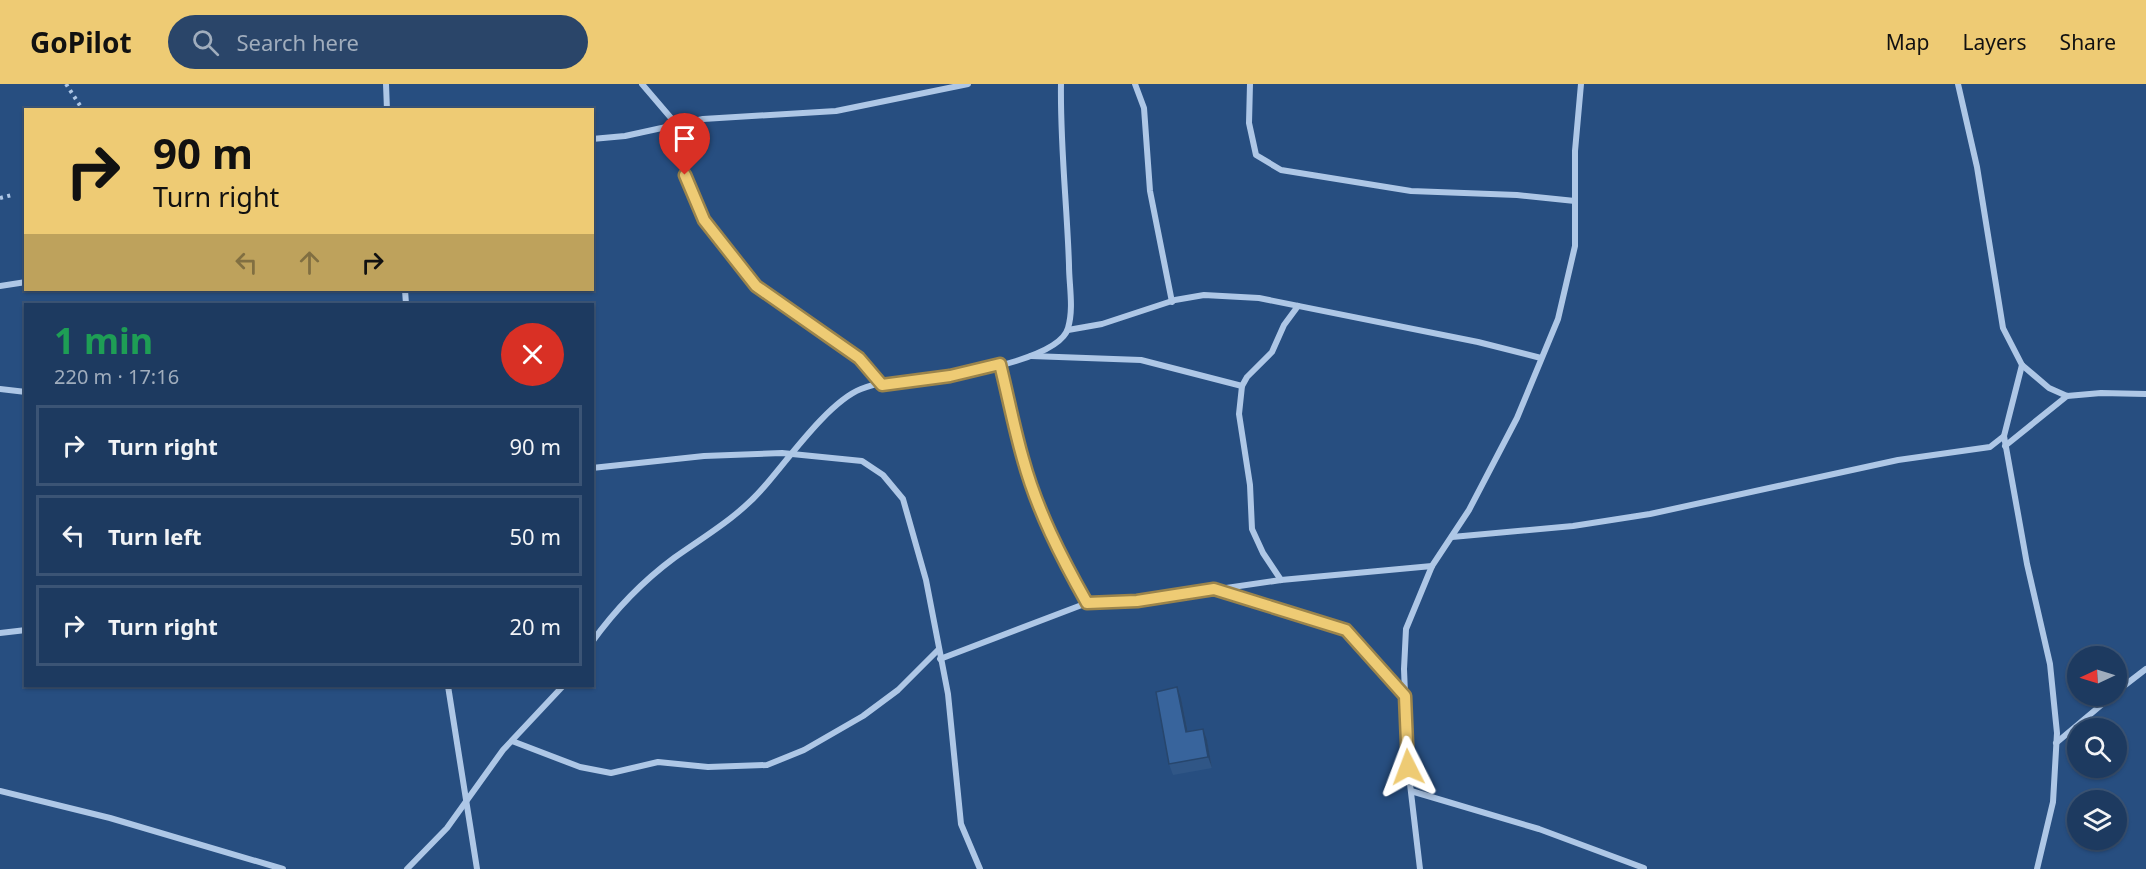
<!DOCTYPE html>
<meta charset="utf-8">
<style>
body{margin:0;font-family:"Noto Sans",sans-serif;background:#2a4569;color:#f1f3f6;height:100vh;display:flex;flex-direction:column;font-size:22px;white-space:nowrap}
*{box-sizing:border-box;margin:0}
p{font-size:20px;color:#a0adbd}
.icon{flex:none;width:33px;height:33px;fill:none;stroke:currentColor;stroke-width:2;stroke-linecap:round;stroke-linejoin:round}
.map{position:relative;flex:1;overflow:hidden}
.details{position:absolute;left:24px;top:219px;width:570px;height:384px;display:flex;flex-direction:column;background:#1d3a60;border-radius:0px;box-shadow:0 2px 4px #0004,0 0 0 2px #3b5475}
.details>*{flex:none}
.hud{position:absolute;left:24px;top:24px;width:570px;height:183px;border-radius:0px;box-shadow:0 2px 4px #0004,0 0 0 2px #3b5475;background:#eecb74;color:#111;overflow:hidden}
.needle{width:39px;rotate:266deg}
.controls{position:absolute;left:2067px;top:562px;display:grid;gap:12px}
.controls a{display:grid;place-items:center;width:60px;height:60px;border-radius:50%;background:#1d3a60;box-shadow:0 2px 4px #0004,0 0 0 2px #3b5475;font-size:30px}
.pin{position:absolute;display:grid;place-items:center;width:51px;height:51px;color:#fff;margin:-62px -26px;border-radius:50% 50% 50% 0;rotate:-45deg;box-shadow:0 0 6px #0007}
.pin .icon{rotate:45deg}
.me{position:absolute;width:66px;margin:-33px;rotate:357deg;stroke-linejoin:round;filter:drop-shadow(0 0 4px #0008)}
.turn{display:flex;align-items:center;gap:21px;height:126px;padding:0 30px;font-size:27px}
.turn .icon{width:78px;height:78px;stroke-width:2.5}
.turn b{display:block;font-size:42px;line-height:51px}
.lanes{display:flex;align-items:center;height:57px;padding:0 30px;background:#0003;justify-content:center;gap:30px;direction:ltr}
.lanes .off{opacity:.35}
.round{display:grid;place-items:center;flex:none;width:63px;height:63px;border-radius:32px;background:#2a4569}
.overview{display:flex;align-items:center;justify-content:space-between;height:102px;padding:0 30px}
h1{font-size:36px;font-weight:700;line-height:45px;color:#1e9e55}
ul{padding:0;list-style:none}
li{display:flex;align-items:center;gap:18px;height:81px;margin:0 12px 9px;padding:0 18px;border:3px solid #3b5475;border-radius:0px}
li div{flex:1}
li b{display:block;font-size:22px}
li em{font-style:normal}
header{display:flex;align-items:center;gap:36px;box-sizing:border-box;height:84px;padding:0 30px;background:#eecb74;color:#111}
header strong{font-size:28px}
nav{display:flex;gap:33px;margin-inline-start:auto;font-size:21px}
.search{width:420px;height:54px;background:#2a4569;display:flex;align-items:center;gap:15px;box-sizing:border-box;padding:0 21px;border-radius:33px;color:#a0adbd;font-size:22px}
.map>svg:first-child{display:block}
</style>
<header>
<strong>GoPilot</strong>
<div class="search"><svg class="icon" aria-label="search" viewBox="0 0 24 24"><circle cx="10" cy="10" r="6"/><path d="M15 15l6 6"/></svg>Search here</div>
<nav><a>Map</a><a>Layers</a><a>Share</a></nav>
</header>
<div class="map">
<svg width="2146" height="785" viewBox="0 0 2146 785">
<rect width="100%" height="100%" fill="#274e80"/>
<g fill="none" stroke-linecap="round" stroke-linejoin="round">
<g stroke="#aec7e6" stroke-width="4" stroke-dasharray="3 4.5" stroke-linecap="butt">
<polyline points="66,0 83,26"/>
<polyline points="0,114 12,111"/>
</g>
<g stroke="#aec7e6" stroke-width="6">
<polyline points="386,0 387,26"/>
<polyline points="642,0 677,41"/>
<polyline points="1135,0 1144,24 1150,107 1172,218"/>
<polyline points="1250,0 1249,39 1256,71 1281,86 1411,107 1517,111 1575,117"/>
<polyline points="1958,0 1977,83 2003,244 2022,281 2049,304 2067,312 2101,309 2146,310"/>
<polyline points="668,43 704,136 756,202 859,274 882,301"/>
<polyline points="592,55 625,52 703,35 836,27 968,0"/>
<polyline points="0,202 26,198"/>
<polyline points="405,206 406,220"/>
<polyline points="1068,246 1102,240 1175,216 1204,211 1259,214 1478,258 1541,274"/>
<polyline points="1031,272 1141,276 1242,302"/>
<path d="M1000,280C1011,324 1018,369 1034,411C1049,448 1067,484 1087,519"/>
<polyline points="0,305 26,308"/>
<polyline points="2004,352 2027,480 2050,580 2057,649 2053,718 2037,785"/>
<polyline points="2005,362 2067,312"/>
<polyline points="592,384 704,372 782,369 862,377 883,391 903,415 926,496 948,610 961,740 980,785"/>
<polyline points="1452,453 1573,442 1650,430 1898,376 1990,363 2004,352 2022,281"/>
<polyline points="1281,496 1263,469 1252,445 1250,401 1239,330 1242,302 1247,293 1272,268 1284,241 1298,222"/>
<polyline points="1216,506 1346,546 1405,611"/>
<polyline points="0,549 26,546"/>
<path d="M592,558C615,526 643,497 674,474C705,452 738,433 763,404C787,377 828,318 861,305C888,294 922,297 950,292C976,288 1061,272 1068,244C1074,224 1069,201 1069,181C1067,120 1060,61 1061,0"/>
<polyline points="940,575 1087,519 1137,517 1281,496 1432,482"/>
<polyline points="448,602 477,785"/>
<polyline points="2116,608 2146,585"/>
<polyline points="512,657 580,683 611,689 658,678 708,683 767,681 804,666 863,632 898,606 938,566"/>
<polyline points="2056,659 2112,612"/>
<polyline points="0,707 110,734 283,785"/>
<polyline points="1411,707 1539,745 1644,784"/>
<polyline points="407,785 447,744 503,666 563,602"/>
<polyline points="1420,785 1408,683 1404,585 1406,545 1432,482 1469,426 1517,334 1558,235 1575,162 1575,67 1581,0"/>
</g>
</g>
<polygon fill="#305686" points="1181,614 1188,648 1207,656 1212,684 1173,691 1169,680"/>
<g fill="#27466d">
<polygon points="1177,603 1181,614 1190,659 1186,648"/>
<polygon points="1203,645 1207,656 1212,684 1208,673"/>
</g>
<polygon fill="#38649c" stroke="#27466d" stroke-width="1.5" points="1177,603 1186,648 1203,645 1208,673 1169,680 1156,608"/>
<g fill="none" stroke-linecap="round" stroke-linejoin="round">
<g stroke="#9b844b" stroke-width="15">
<path id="route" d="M685,91L704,136L756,202L859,274L882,301L950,292L1000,280C1008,312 1014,344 1023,375C1037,426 1061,473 1087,519L1137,517L1214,505L1346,546L1405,612L1408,683"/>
</g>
<use href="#route" stroke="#eecb74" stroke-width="10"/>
</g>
</svg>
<div class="controls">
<a><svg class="needle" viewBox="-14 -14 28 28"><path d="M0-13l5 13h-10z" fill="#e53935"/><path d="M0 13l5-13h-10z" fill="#a0adbd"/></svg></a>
<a><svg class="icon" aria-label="search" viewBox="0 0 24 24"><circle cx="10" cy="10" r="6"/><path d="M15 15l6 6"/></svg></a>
<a><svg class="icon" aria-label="layers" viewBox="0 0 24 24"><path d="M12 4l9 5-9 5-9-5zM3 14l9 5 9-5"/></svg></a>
</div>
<div class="pin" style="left:685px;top:91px;background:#d93025"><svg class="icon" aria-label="arrive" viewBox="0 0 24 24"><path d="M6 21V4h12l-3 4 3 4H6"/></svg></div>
<svg class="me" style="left:1408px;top:683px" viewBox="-20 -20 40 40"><path d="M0-17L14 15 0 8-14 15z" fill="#eecb74" stroke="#fff" stroke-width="4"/></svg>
<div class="hud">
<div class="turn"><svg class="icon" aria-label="right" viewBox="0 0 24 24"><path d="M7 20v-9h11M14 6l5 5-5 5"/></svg><div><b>90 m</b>Turn right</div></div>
<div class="lanes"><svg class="icon off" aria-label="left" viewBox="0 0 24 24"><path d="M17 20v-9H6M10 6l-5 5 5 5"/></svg><svg class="icon off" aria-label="ahead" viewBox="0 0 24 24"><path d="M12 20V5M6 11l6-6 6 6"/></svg><svg class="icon" aria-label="right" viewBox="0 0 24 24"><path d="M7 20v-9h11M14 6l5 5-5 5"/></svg></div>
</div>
<section class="details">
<div class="overview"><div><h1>1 min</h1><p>220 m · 17:16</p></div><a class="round" style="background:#d93025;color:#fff"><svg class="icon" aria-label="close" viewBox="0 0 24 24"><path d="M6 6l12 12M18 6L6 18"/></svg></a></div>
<ul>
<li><svg class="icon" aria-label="right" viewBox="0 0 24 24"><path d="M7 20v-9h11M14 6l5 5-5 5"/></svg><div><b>Turn right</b></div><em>90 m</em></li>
<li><svg class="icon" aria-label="left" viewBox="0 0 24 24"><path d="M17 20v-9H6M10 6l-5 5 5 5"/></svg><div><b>Turn left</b></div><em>50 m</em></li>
<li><svg class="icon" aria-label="right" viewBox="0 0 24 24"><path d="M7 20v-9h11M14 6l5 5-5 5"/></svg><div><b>Turn right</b></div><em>20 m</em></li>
</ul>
</section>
</div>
